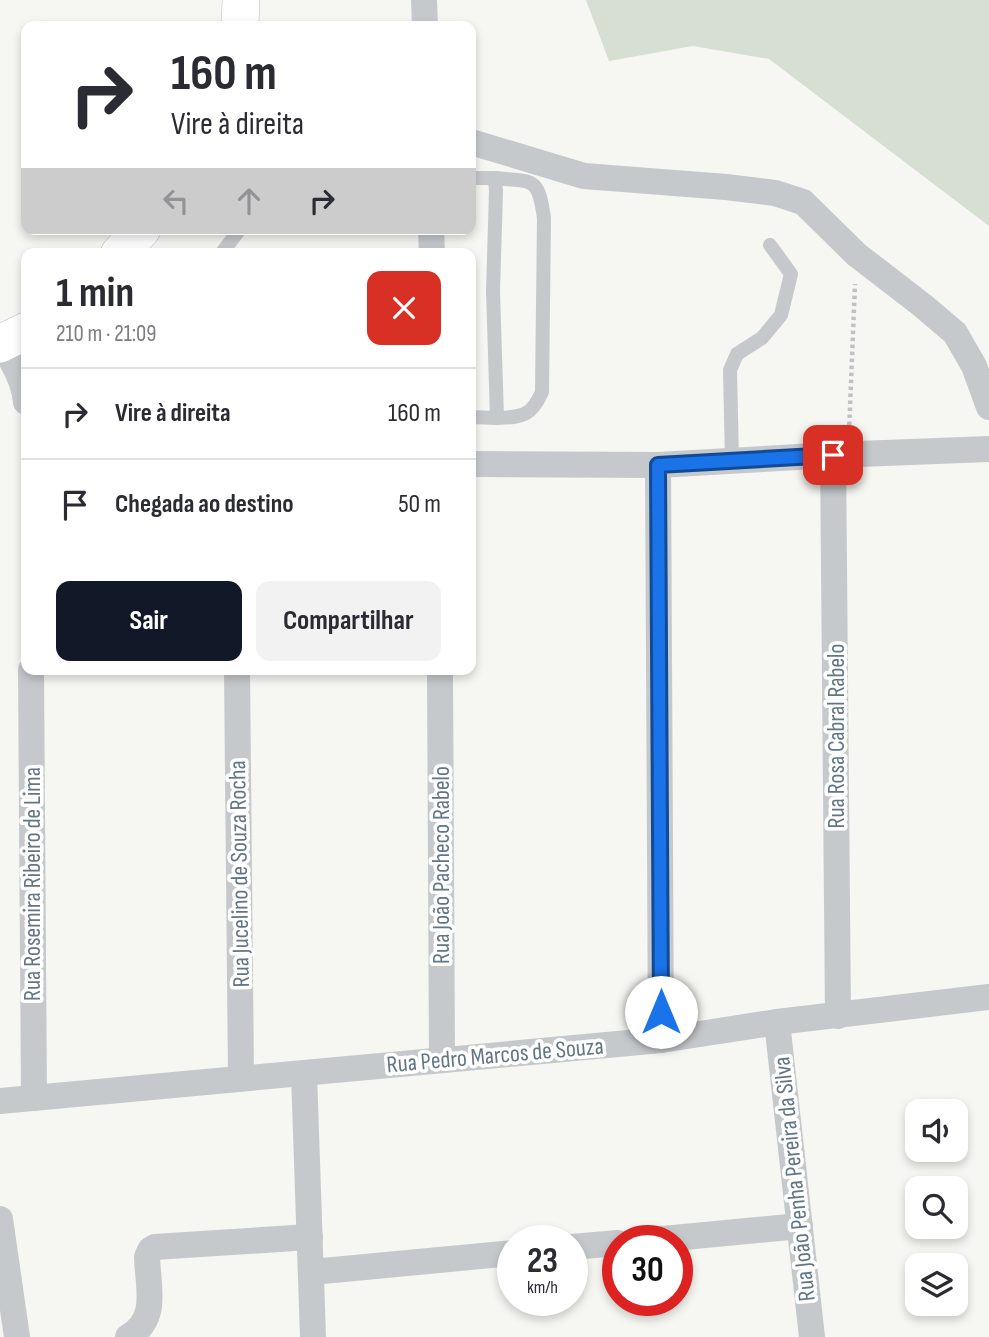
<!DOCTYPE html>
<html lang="pt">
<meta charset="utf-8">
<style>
body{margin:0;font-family:"Sofia Sans Condensed",sans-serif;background:#f2f2f3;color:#2b2b33;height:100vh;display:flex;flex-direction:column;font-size:26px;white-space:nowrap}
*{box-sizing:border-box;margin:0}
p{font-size:23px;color:#7c7c81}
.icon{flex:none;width:38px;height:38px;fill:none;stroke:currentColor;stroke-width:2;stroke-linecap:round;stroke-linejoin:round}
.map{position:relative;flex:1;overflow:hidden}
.side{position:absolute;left:21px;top:248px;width:455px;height:427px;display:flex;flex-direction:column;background:#fff;border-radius:14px;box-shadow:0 4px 10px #0003}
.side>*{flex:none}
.guide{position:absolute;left:21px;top:21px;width:455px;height:214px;border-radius:14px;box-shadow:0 4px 10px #0003;background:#fff;color:#2b2b33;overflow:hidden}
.fabs{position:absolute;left:905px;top:1099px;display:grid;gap:14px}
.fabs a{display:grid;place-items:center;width:63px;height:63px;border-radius:14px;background:#fff;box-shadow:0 4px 10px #0003;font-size:35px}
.speed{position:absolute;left:497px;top:1225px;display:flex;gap:14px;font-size:35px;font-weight:700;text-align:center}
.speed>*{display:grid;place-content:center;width:91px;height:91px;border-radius:50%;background:#fff;box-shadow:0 4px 10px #0003;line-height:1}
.speed small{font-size:18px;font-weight:400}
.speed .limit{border:10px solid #d22;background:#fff;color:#111}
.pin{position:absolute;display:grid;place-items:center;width:60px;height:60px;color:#fff;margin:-30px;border-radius:14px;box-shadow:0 4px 10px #0006}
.me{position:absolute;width:77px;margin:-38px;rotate:0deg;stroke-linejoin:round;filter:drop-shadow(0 0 5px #0008)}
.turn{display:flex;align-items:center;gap:24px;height:147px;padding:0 35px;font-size:32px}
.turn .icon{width:91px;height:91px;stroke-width:2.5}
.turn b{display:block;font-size:49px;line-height:60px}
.lanes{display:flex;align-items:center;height:66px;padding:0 35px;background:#0003;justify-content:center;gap:35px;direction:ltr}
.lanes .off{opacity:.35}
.round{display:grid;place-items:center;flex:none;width:74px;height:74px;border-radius:14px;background:#f2f2f3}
.overview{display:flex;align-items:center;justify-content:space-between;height:119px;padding:0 35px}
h1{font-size:42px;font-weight:700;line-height:52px}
.primary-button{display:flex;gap:14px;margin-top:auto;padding:14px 35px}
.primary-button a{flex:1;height:80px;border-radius:14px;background:#111827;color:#fff;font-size:28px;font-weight:700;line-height:80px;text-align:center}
.primary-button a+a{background:#f2f2f3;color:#2b2b33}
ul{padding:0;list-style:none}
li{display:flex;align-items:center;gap:21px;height:91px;padding:0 35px;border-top:2px solid #e1e1e2}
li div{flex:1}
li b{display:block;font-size:26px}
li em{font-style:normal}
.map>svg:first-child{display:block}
</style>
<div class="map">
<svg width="989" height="1337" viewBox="0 0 989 1337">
<rect width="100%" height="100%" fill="#f6f6f2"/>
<polygon fill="#d7dfd2" points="586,0 989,0 989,226 769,59 693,46 609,61"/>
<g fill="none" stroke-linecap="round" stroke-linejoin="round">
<g stroke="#b9bfc3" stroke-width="38">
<g id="secondary">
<polyline points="240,26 241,0"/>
<polyline points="119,254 142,229"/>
<polyline points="0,344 26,331"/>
</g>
</g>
<polyline stroke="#c0c2c4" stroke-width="4.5" stroke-dasharray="3.5 3.5" stroke-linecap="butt" points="849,432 855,284"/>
<g stroke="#c5c9cc" stroke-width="14">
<polyline points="471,178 495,178 496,191 493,291 497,418 471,417"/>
<path d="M495,178C534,182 538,176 544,218L542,392C531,417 522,417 497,418"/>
<polyline points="221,254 240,229"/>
<polyline points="732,461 730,370 737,354 762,338 781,315 791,274 770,245"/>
</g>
<g stroke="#c5c9cc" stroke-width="26">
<polyline points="424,0 425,26"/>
<polyline points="471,142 584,176 726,187 775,193 803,202 857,255 922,305 955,333 974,366 989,407"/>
<polyline points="431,229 432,254"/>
<path d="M1,344C13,361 24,380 26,402"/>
<polyline points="833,455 838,1016"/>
<polyline points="471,464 658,465 833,455 989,449"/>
<polyline points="658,465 661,1040"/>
<polyline points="31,670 34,1098"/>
<polyline points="237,670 241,1078"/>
<polyline points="440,670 442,1060"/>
<polyline points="777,1022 812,1337"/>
<polyline points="304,1074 313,1337"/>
<polyline points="0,1101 661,1040 777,1022 989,997"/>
<polyline points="0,1219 17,1337"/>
<polyline points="642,1241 800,1226"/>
<polyline points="572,1247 618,1243"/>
<polyline points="312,1272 513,1253"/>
<path d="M128,1337C159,1319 148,1288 147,1257L150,1250L155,1247L310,1237"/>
</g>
<use href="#secondary" stroke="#fff" stroke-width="37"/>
</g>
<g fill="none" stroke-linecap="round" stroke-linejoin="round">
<g stroke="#114b97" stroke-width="18">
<polyline id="route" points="661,1012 658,465 833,455"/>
</g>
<use href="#route" stroke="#1a73e8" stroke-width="12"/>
</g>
<g text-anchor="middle" stroke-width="7" stroke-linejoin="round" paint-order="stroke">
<g font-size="24" fill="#627686" stroke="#fff">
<text transform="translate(836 736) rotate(-90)" y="8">Rua Rosa Cabral Rabelo</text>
<text transform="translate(441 865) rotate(-90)" y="8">Rua João Pacheco Rabelo</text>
<text transform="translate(239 874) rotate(-91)" y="8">Rua Jucelino de Souza Rocha</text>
<text transform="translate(32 884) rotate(-90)" y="8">Rua Rosemira Ribeiro de Lima</text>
<text transform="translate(495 1055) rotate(-5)" y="8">Rua Pedro Marcos de Souza</text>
<text transform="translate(794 1179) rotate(-96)" y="8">Rua João Penha Pereira da Silva</text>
</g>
</g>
</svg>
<div class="fabs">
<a><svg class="icon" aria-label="sound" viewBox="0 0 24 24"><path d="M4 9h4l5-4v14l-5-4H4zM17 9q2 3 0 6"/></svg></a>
<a><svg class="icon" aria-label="search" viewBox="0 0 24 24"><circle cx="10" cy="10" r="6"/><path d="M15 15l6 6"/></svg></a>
<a><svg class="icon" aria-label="layers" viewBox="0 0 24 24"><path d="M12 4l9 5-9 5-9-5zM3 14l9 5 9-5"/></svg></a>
</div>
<div class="speed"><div>23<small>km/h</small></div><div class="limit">30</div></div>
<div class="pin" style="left:833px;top:455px;background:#d93025"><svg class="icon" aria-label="arrive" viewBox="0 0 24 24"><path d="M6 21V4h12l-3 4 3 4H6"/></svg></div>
<svg class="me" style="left:661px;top:1012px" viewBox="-20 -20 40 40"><circle r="19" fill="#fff"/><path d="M0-13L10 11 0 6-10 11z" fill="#1a73e8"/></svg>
<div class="guide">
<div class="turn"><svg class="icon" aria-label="right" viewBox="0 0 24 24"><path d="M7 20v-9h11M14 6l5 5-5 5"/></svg><div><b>160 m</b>Vire à direita</div></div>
<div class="lanes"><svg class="icon off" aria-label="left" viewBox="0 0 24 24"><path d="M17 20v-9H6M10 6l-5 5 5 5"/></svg><svg class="icon off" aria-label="ahead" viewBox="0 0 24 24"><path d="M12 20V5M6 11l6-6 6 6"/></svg><svg class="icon" aria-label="right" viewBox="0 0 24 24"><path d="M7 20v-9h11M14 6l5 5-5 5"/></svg></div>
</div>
<section class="side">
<div class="overview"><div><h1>1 min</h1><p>210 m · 21:09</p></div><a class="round" style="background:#d93025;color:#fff"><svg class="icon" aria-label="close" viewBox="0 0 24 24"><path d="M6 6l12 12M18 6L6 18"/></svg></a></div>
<ul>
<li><svg class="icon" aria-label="right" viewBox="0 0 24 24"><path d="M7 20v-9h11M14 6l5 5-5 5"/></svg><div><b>Vire à direita</b></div><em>160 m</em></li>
<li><svg class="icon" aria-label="arrive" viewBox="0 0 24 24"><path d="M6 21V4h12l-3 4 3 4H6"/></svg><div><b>Chegada ao destino</b></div><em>50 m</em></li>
</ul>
<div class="primary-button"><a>Sair</a><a>Compartilhar</a></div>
</section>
</div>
